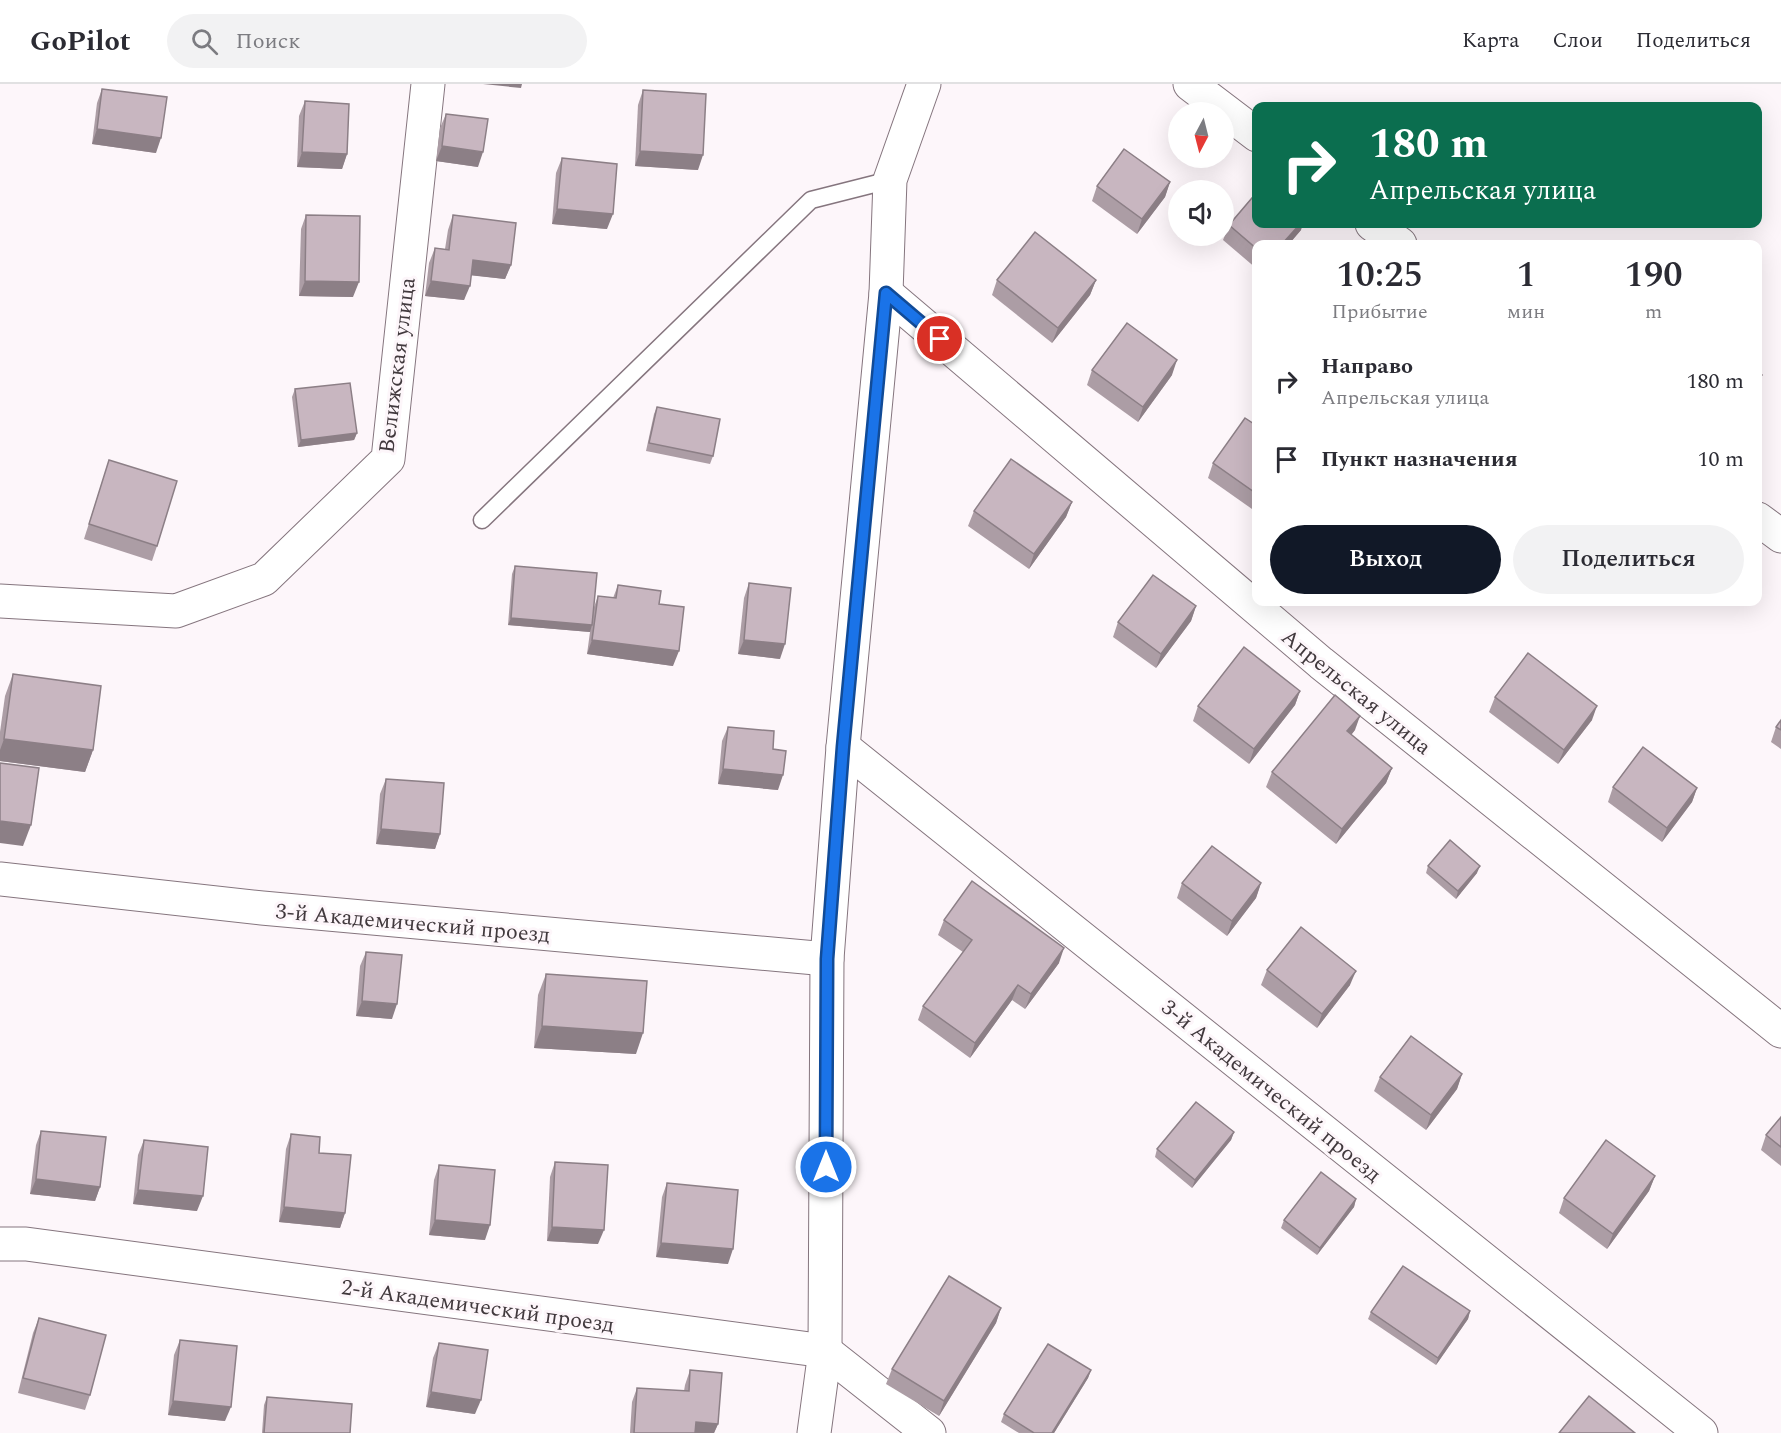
<!DOCTYPE html>
<html lang="ru">
<meta charset="utf-8">
<style>
body{margin:0;font-family:Spectral,serif;background:#f2f2f3;color:#2b2b33;height:100vh;display:flex;flex-direction:column;font-size:22px;white-space:nowrap}
*{box-sizing:border-box;margin:0}
p{font-size:20px;color:#7c7c81}
.icon{flex:none;width:33px;height:33px;fill:none;stroke:currentColor;stroke-width:2;stroke-linecap:round;stroke-linejoin:round}
.map{position:relative;flex:1;overflow:hidden}
.side{position:absolute;left:1252px;top:156px;width:510px;height:366px;display:flex;flex-direction:column;background:#fff;border-radius:12px;box-shadow:0 6px 24px #0002}
.side>*{flex:none}
.top-card{position:absolute;left:1252px;top:18px;width:510px;height:126px;border-radius:12px;box-shadow:0 6px 24px #0002;background:#0b6e4f;color:#fff;overflow:hidden}
.needle{width:39px;rotate:187deg}
.controls{position:absolute;left:1168px;top:18px;display:grid;gap:12px}
.controls a{display:grid;place-items:center;width:66px;height:66px;border-radius:50%;background:#fff;box-shadow:0 6px 24px #0002;font-size:30px}
.pin{position:absolute;display:grid;place-items:center;width:51px;height:51px;color:#fff;margin:-26px;border:3px solid #fff;border-radius:50%;box-shadow:0 2px 6px #0007}
.me{position:absolute;width:66px;margin:-33px;rotate:0deg;stroke-linejoin:round;filter:drop-shadow(0 0 4px #0008)}
.turn{display:flex;align-items:center;gap:21px;height:126px;padding:0 18px;font-size:27px}
.turn .icon{width:78px;height:78px;stroke-width:2.5}
.turn b{display:block;font-size:42px;line-height:51px}
.eta{display:flex;justify-content:space-evenly;align-items:center;height:102px;text-align:center}
.eta b{font-size:36px;font-weight:600;line-height:42px}
.cta{display:flex;gap:12px;margin-top:auto;padding:12px 18px}
.cta a{flex:1;height:69px;border-radius:36px;background:#111827;color:#fff;font-size:24px;font-weight:600;line-height:69px;text-align:center}
.cta a+a{background:#f2f2f3;color:#2b2b33}
ul{padding:0;list-style:none}
li{display:flex;align-items:center;gap:18px;height:78px;padding:0 18px}
li div{flex:1}
li b{display:block;font-size:22px}
li em{font-style:normal}
header{display:flex;align-items:center;gap:36px;box-sizing:border-box;height:84px;padding:0 30px;background:#fff;border-bottom:2px solid #e1e1e2}
header strong{font-size:28px}
nav{display:flex;gap:33px;margin-inline-start:auto;font-size:21px}
.search{width:420px;height:54px;background:#f2f2f3;display:flex;align-items:center;gap:15px;box-sizing:border-box;padding:0 21px;border-radius:33px;color:#7c7c81;font-size:22px}
.map>svg:first-child{display:block}
</style>
<header>
<strong>GoPilot</strong>
<div class="search"><svg class="icon" aria-label="search" viewBox="0 0 24 24"><circle cx="10" cy="10" r="6"/><path d="M15 15l6 6"/></svg>Поиск</div>
<nav><a>Карта</a><a>Слои</a><a>Поделиться</a></nav>
</header>
<div class="map">
<svg width="1781" height="1349" viewBox="0 0 1781 1349">
<rect width="100%" height="100%" fill="#fdf6fa"/>
<g fill="none" stroke-linecap="round" stroke-linejoin="round">
<g stroke="#85757e" stroke-width="19">
<polyline id="service" points="482,436 811,116 890,96"/>
</g>
<g stroke="#85757e" stroke-width="35">
<g id="minor">
<polyline points="1190,0 1257,51"/>
<polyline points="1372,140 1400,160"/>
<polyline points="886,209 1321,579 1781,947"/>
<polyline points="1758,435 1781,452"/>
<polyline points="0,517 176,527 264,495 388,375 428,0"/>
<polyline points="843,663 1701,1349"/>
<polyline points="0,795 262,824 827,875"/>
<polyline points="0,1160 26,1160 825,1267 929,1349"/>
<polyline points="814,1349 825,1267 827,875 843,663 886,209 890,96 924,0"/>
</g>
</g>
<use href="#service" stroke="#fff" stroke-width="16"/>
<use href="#minor" stroke="#fff" stroke-width="33"/>
</g>
<g fill="#ac9da5">
<polygon points="102,5 156,69 92,60 97,19"/>
<polygon points="643,6 698,86 635,82 638,21"/>
<polygon points="305,17 347,70 342,85 297,83 299,32"/>
<polygon points="446,30 478,83 436,77 440,44"/>
<polygon points="562,74 607,145 552,140 556,89"/>
<polygon points="1170,98 1165,113 1137,150 1092,117 1097,102"/>
<polygon points="306,131 353,213 299,212 301,145"/>
<polygon points="453,131 511,181 505,195 471,191 464,216 425,212 429,179 435,164 445,165 448,146"/>
<polygon points="1229,141 1301,146 1289,160 1257,160 1257,185 1223,156"/>
<polygon points="997,196 1096,196 1090,211 1052,259 992,211"/>
<polygon points="1092,286 1172,291 1138,338 1087,301"/>
<polygon points="295,305 357,349 354,356 298,363 292,313"/>
<polygon points="657,323 713,372 710,380 646,367 654,330"/>
<polygon points="1257,342 1257,418 1252,425 1208,394 1213,379"/>
<polygon points="109,376 157,462 152,477 84,455"/>
<polygon points="1072,418 1066,433 1029,485 968,442 974,427"/>
<polygon points="515,482 594,523 598,512 613,514 618,501 659,520 673,582 587,570 590,548 508,541 512,490"/>
<polygon points="749,499 780,575 738,570 744,514"/>
<polygon points="1196,522 1191,537 1156,584 1113,553 1118,538"/>
<polygon points="13,590 93,666 85,688 0,677 0,648 5,612"/>
<polygon points="1300,607 1295,621 1249,680 1193,637 1198,622"/>
<polygon points="1495,613 1592,636 1558,680 1489,628"/>
<polygon points="1781,636 1781,665 1771,658 1776,643"/>
<polygon points="728,643 773,665 778,706 718,700 722,657"/>
<polygon points="1355,646 1351,651 1392,684 1386,699 1336,760 1266,703 1272,688"/>
<polygon points="386,695 440,750 435,765 376,760 380,710"/>
<polygon points="1613,703 1697,704 1692,718 1662,758 1608,718"/>
<polygon points="1428,782 1477,789 1456,815 1426,789"/>
<polygon points="1182,799 1261,799 1256,814 1227,852 1177,814"/>
<polygon points="944,836 1059,879 1025,925 1012,916 970,974 918,936 923,922 963,868 938,851"/>
<polygon points="366,868 392,935 356,932 360,882"/>
<polygon points="1267,886 1350,901 1317,944 1261,901"/>
<polygon points="546,890 636,970 534,964 538,911"/>
<polygon points="1462,990 1457,1005 1426,1046 1374,1007 1380,993"/>
<polygon points="1781,1033 1781,1082 1761,1066 1766,1051"/>
<polygon points="41,1047 100,1103 95,1117 30,1110 36,1061"/>
<polygon points="1234,1048 1231,1056 1192,1104 1155,1073 1157,1065"/>
<polygon points="291,1050 319,1069 345,1129 340,1144 279,1138 286,1065"/>
<polygon points="144,1056 197,1127 133,1120 138,1071"/>
<polygon points="555,1078 598,1160 547,1157 550,1093"/>
<polygon points="439,1081 485,1156 429,1151 434,1096"/>
<polygon points="1655,1092 1649,1107 1607,1165 1559,1129 1564,1114"/>
<polygon points="667,1099 728,1180 656,1173 662,1113"/>
<polygon points="1356,1115 1354,1123 1317,1171 1281,1144 1284,1136"/>
<polygon points="1001,1224 996,1239 939,1332 886,1300 892,1285"/>
<polygon points="1470,1227 1468,1235 1436,1281 1368,1235 1371,1228"/>
<polygon points="39,1234 90,1311 85,1326 18,1309 33,1249"/>
<polygon points="180,1256 225,1337 168,1331 174,1271"/>
<polygon points="439,1259 475,1330 426,1323 433,1274"/>
<polygon points="690,1286 718,1340 714,1349 630,1349 632,1318 637,1304 684,1307 685,1301"/>
<polygon points="1091,1286 1088,1294 1054,1349 1019,1349 1001,1338 1004,1330"/>
<polygon points="267,1313 350,1349 262,1349 264,1321"/>
</g>
<g fill="#8c7f86">
<polygon points="483,0 522,0 521,4"/>
<polygon points="97,45 161,54 156,69 92,60"/>
<polygon points="442,62 483,68 478,83 436,77"/>
<polygon points="640,67 703,71 698,86 635,82"/>
<polygon points="302,68 347,70 342,85 297,83"/>
<polygon points="1170,98 1165,113 1137,150 1142,135"/>
<polygon points="557,125 613,130 607,145 552,140"/>
<polygon points="1300,140 1303,140 1301,146 1289,160 1282,160"/>
<polygon points="473,176 511,181 505,195 468,191"/>
<polygon points="1096,196 1090,211 1052,259 1058,244"/>
<polygon points="305,197 359,198 353,213 299,212"/>
<polygon points="431,197 470,202 464,216 425,212"/>
<polygon points="1177,276 1172,291 1138,338 1143,323"/>
<polygon points="357,349 354,356 298,363 301,356"/>
<polygon points="1257,411 1257,418 1252,425"/>
<polygon points="1072,418 1066,433 1029,485 1034,470"/>
<polygon points="1196,522 1191,537 1156,584 1161,570"/>
<polygon points="511,534 592,541 590,548 508,541"/>
<polygon points="592,556 679,567 673,582 587,570"/>
<polygon points="744,556 785,560 780,575 738,570"/>
<polygon points="1300,607 1295,621 1249,680 1254,665"/>
<polygon points="1597,622 1592,636 1558,680 1564,666"/>
<polygon points="1360,632 1355,646 1342,662 1347,647"/>
<polygon points="4,655 93,666 85,688 0,677 0,666"/>
<polygon points="1392,684 1386,699 1336,760 1342,745"/>
<polygon points="723,685 783,691 778,706 718,700"/>
<polygon points="1697,704 1692,718 1662,758 1667,744"/>
<polygon points="0,737 31,741 23,762 0,759"/>
<polygon points="381,745 440,750 435,765 376,760"/>
<polygon points="1480,782 1477,789 1456,815 1458,807"/>
<polygon points="1261,799 1256,814 1227,852 1232,837"/>
<polygon points="1064,864 1059,879 1025,925 1031,910"/>
<polygon points="1356,887 1350,901 1317,944 1322,930"/>
<polygon points="1018,901 1012,916 970,974 975,959"/>
<polygon points="362,917 397,920 392,935 356,932"/>
<polygon points="542,942 643,949 636,970 534,964"/>
<polygon points="1462,990 1457,1005 1426,1046 1431,1031"/>
<polygon points="1234,1048 1231,1056 1192,1104 1195,1096"/>
<polygon points="1655,1092 1649,1107 1607,1165 1613,1150"/>
<polygon points="36,1095 100,1103 95,1117 30,1110"/>
<polygon points="138,1106 203,1112 197,1127 133,1120"/>
<polygon points="1356,1115 1354,1123 1317,1171 1320,1164"/>
<polygon points="284,1123 345,1129 340,1144 279,1138"/>
<polygon points="435,1136 490,1141 485,1156 429,1151"/>
<polygon points="552,1143 604,1146 598,1160 547,1157"/>
<polygon points="661,1159 733,1165 728,1180 656,1173"/>
<polygon points="1001,1224 996,1239 939,1332 944,1317"/>
<polygon points="1470,1227 1468,1235 1436,1281 1438,1274"/>
<polygon points="1091,1286 1088,1294 1054,1349 1052,1349"/>
<polygon points="431,1308 481,1316 475,1330 426,1323"/>
<polygon points="173,1317 231,1323 225,1337 168,1331"/>
<polygon points="696,1338 718,1340 714,1349 692,1349"/>
</g>
<g fill="#c8b6c0" stroke="#8c7f86" stroke-width="1.5">
<polygon points="102,5 167,13 161,54 97,45"/>
<polygon points="643,6 706,10 703,71 640,67"/>
<polygon points="305,17 349,20 347,70 302,68"/>
<polygon points="446,30 488,35 483,68 442,62"/>
<polygon points="1124,65 1170,98 1142,135 1097,102"/>
<polygon points="562,74 617,80 613,130 557,125"/>
<polygon points="1257,108 1257,140 1300,140 1282,160 1257,160 1257,165 1229,141"/>
<polygon points="306,131 360,132 359,198 305,197"/>
<polygon points="453,131 516,139 511,181 473,176 470,202 431,197 435,164 449,166"/>
<polygon points="1035,148 1096,196 1058,244 997,196"/>
<polygon points="1127,239 1177,276 1143,323 1092,286"/>
<polygon points="1758,287 1762,291 1758,295"/>
<polygon points="350,299 357,349 301,356 295,305"/>
<polygon points="657,323 720,335 713,372 649,359"/>
<polygon points="1245,334 1257,342 1257,410 1213,379"/>
<polygon points="1011,375 1072,418 1034,470 974,427"/>
<polygon points="109,376 177,397 157,462 89,440"/>
<polygon points="515,482 597,489 592,541 511,534"/>
<polygon points="1153,491 1196,522 1161,570 1118,538"/>
<polygon points="749,499 791,504 785,560 744,556"/>
<polygon points="618,501 661,507 659,520 684,523 679,567 592,556 598,512 616,514"/>
<polygon points="1244,563 1300,607 1254,665 1198,622"/>
<polygon points="1528,569 1597,622 1564,666 1495,613"/>
<polygon points="13,590 101,602 93,666 4,655"/>
<polygon points="1335,611 1360,632 1347,647 1392,684 1342,745 1272,688"/>
<polygon points="1781,636 1781,646 1776,643"/>
<polygon points="728,643 774,647 773,665 786,667 783,691 723,685"/>
<polygon points="1643,663 1697,704 1667,744 1613,703"/>
<polygon points="0,679 39,684 31,741 0,737"/>
<polygon points="386,695 444,699 440,750 381,745"/>
<polygon points="1450,756 1480,782 1458,807 1428,782"/>
<polygon points="1212,762 1261,799 1232,837 1182,799"/>
<polygon points="972,797 1064,864 1031,910 1018,901 975,959 923,922 972,856 944,836"/>
<polygon points="1301,843 1356,887 1322,930 1267,886"/>
<polygon points="366,868 402,871 397,920 362,917"/>
<polygon points="546,890 647,897 643,949 542,942"/>
<polygon points="1411,952 1462,990 1431,1031 1380,993"/>
<polygon points="1196,1018 1234,1048 1195,1096 1157,1065"/>
<polygon points="1781,1033 1781,1063 1766,1051"/>
<polygon points="41,1047 106,1053 100,1103 36,1095"/>
<polygon points="291,1050 320,1053 319,1069 351,1071 345,1129 284,1123"/>
<polygon points="144,1056 208,1063 203,1112 138,1106"/>
<polygon points="1606,1056 1655,1092 1613,1150 1564,1114"/>
<polygon points="555,1078 608,1081 604,1146 552,1143"/>
<polygon points="439,1081 495,1086 490,1141 435,1136"/>
<polygon points="1321,1088 1356,1115 1320,1164 1284,1136"/>
<polygon points="667,1099 738,1106 733,1165 661,1159"/>
<polygon points="1403,1182 1470,1227 1438,1274 1371,1228"/>
<polygon points="949,1192 1001,1224 944,1317 892,1285"/>
<polygon points="39,1234 106,1251 90,1311 23,1294"/>
<polygon points="180,1256 237,1262 231,1323 173,1317"/>
<polygon points="439,1259 488,1266 481,1316 431,1308"/>
<polygon points="1048,1260 1091,1286 1052,1349 1034,1349 1004,1330"/>
<polygon points="690,1286 722,1289 718,1340 696,1338 695,1349 634,1349 637,1304 689,1307"/>
<polygon points="1589,1312 1635,1349 1559,1349"/>
<polygon points="267,1313 352,1320 350,1349 264,1349"/>
</g>
<g fill="none" stroke-linecap="round" stroke-linejoin="round">
<g stroke="#114b97" stroke-width="15">
<polyline id="route" points="826,1083 827,875 843,663 886,209 940,255"/>
</g>
<use href="#route" stroke="#1a73e8" stroke-width="10"/>
</g>
<g text-anchor="middle" stroke-width="6" stroke-linejoin="round" paint-order="stroke">
<g font-size="22" fill="#41393d" stroke="#fdf6fa">
<text transform="translate(396 281) rotate(-83)" y="8">Велижская улица</text>
<text transform="translate(1357 607) rotate(39)" y="8">Апрельская улица</text>
<text transform="translate(413 838) rotate(5)" y="8">3-й Академический проезд</text>
<text transform="translate(1272 1006) rotate(39)" y="8">3-й Академический проезд</text>
<text transform="translate(478 1221) rotate(8)" y="8">2-й Академический проезд</text>
</g>
</g>
</svg>
<div class="controls">
<a><svg class="needle" viewBox="-14 -14 28 28"><path d="M0-13l5 13h-10z" fill="#e53935"/><path d="M0 13l5-13h-10z" fill="#7c7c81"/></svg></a>
<a><svg class="icon" aria-label="sound" viewBox="0 0 24 24"><path d="M4 9h4l5-4v14l-5-4H4zM17 9q2 3 0 6"/></svg></a>
</div>
<div class="pin" style="left:940px;top:255px;background:#d93025"><svg class="icon" aria-label="arrive" viewBox="0 0 24 24"><path d="M6 21V4h12l-3 4 3 4H6"/></svg></div>
<svg class="me" style="left:826px;top:1083px" viewBox="-20 -20 40 40"><circle r="17" fill="#1a73e8" stroke="#fff" stroke-width="3"/><path d="M0-11L8 9 0 5-8 9z" fill="#fff"/></svg>
<div class="top-card">
<div class="turn"><svg class="icon" aria-label="right" viewBox="0 0 24 24"><path d="M7 20v-9h11M14 6l5 5-5 5"/></svg><div><b>180 m</b>Апрельская улица</div></div>
</div>
<section class="side">
<div class="eta">
<div><b>10:25</b><p>Прибытие</p></div>
<div><b>1</b><p>мин</p></div>
<div><b>190</b><p>m</p></div>
</div>
<ul>
<li><svg class="icon" aria-label="right" viewBox="0 0 24 24"><path d="M7 20v-9h11M14 6l5 5-5 5"/></svg><div><b>Направо</b><p>Апрельская улица</p></div><em>180 m</em></li>
<li><svg class="icon" aria-label="arrive" viewBox="0 0 24 24"><path d="M6 21V4h12l-3 4 3 4H6"/></svg><div><b>Пункт назначения</b></div><em>10 m</em></li>
</ul>
<div class="cta"><a>Выход</a><a>Поделиться</a></div>
</section>
</div>
